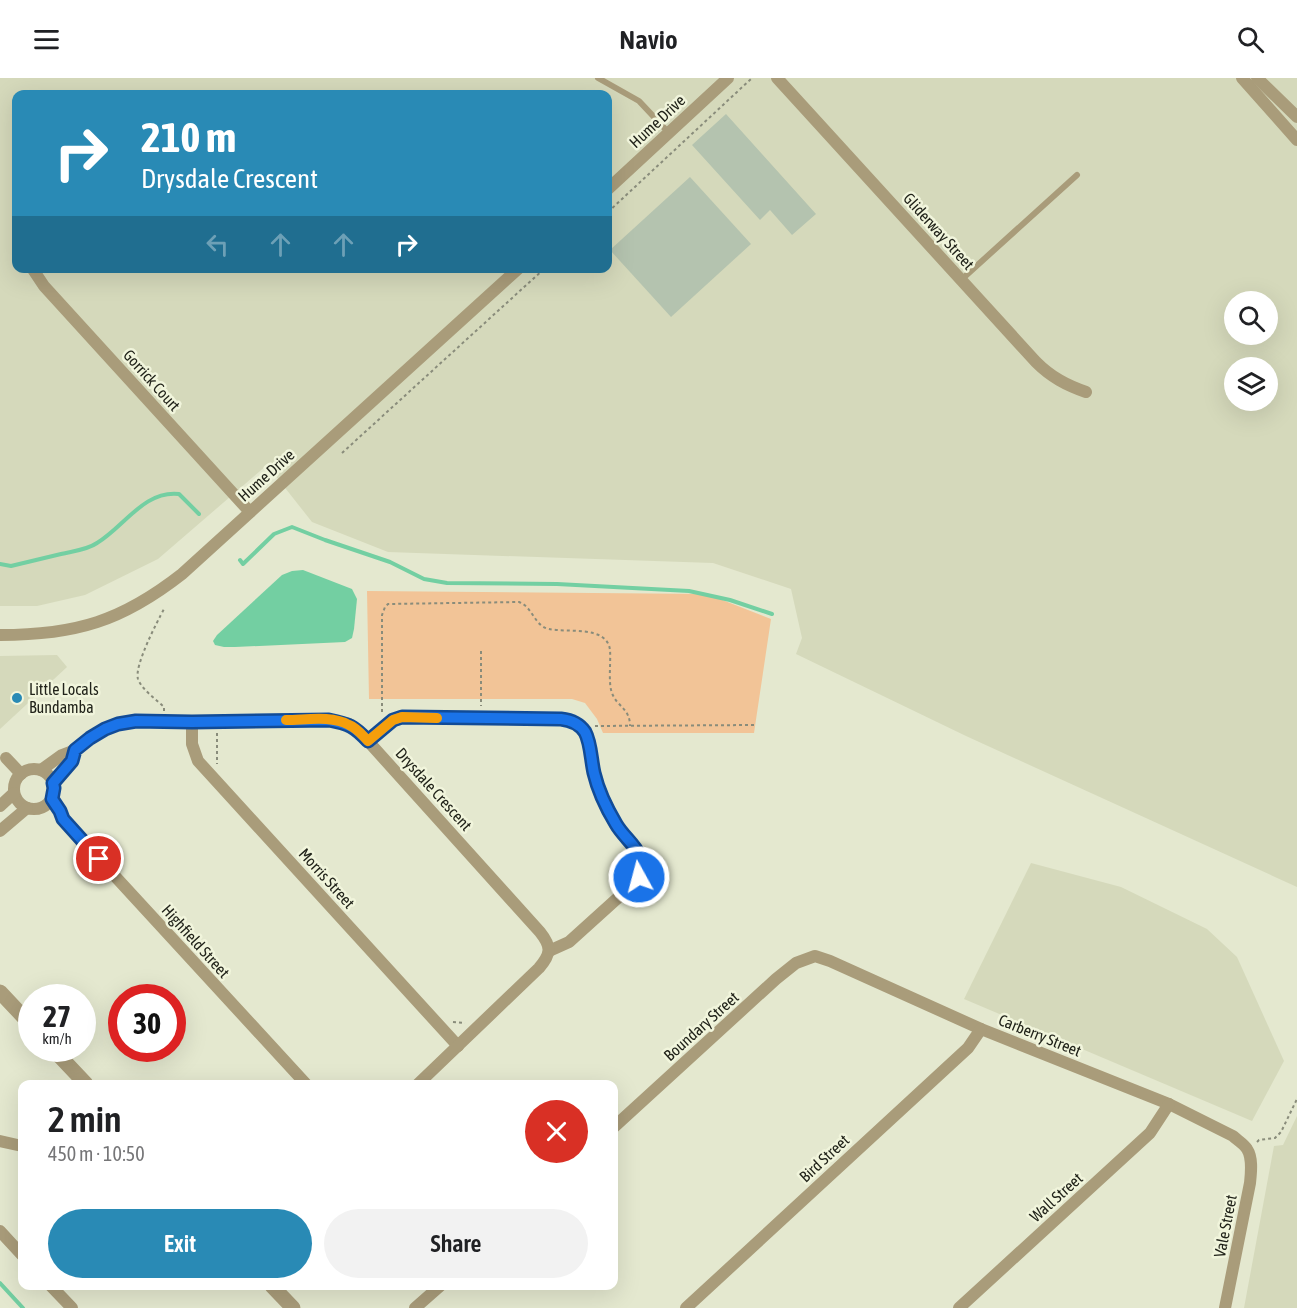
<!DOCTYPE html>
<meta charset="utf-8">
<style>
body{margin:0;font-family:"Asap Condensed",sans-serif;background:#f2f2f2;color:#202124;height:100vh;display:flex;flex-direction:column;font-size:22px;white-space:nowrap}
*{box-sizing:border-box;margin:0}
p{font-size:20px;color:#757577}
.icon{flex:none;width:33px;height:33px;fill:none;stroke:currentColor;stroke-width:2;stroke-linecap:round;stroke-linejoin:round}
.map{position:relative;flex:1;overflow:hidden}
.details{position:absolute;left:18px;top:1002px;width:600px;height:210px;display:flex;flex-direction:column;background:#fff;border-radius:12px;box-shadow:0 6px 24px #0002}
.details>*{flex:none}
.banner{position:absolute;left:12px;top:12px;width:600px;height:183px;border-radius:12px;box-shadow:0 6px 24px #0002;background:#298ab5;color:#fff;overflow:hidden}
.tools{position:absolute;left:1224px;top:213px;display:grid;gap:12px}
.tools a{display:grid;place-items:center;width:54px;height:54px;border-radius:50%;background:#fff;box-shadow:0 6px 24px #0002;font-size:30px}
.speed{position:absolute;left:18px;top:906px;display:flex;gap:12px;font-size:30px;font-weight:700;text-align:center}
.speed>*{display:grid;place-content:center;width:78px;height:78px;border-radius:50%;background:#fff;box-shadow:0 6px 24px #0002;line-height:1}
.speed small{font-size:15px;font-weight:400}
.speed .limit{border:9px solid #d22;background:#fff;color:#111}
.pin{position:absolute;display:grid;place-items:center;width:51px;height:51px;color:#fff;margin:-26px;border:3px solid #fff;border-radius:50%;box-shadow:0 2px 6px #0007}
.me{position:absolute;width:66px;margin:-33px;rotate:353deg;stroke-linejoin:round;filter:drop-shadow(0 0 4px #0008)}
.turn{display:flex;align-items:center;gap:21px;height:126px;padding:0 30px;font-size:27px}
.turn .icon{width:78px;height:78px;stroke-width:2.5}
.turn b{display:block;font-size:42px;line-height:51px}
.lanes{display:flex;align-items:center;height:57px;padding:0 30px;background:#0003;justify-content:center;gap:30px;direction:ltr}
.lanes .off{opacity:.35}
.round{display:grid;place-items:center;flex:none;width:63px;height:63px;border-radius:32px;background:#f2f2f2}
.summary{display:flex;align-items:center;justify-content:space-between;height:102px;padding:0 30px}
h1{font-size:36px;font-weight:600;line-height:45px}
.action{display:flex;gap:12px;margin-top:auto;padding:12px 30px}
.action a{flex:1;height:69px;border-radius:36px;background:#298ab5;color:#fff;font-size:24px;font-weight:600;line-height:69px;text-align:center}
.action a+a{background:#f2f2f2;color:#202124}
header{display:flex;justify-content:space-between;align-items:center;height:78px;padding:0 30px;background:#fff;font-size:27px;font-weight:600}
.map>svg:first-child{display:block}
</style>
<header><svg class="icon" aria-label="menu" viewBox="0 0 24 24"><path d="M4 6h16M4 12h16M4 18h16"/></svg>Navio<svg class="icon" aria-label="search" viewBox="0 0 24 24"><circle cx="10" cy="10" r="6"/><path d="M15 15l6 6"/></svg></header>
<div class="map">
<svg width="1297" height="1230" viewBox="0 0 1297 1230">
<rect width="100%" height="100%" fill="#e4e8cf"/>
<g fill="#d5d9bb" fill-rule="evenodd">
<path d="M0,0H1297V809L966,658L796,576L802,560L791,511L713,485L388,474L312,444L267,387L158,481L85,517L37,528H0ZM16,16H608V190H16ZM1234,224H1268V256H1234ZM1234,290H1268V322H1234Z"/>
<polygon points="57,577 67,589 0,651 0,578"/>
<polygon points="1031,785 1121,809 1207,851 1237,879 1284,983 1252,1043 964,921"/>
<polygon points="1297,1038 1297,1230 1244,1230 1274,1068 1283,1067"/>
</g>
<polygon fill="#f2c497" points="367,513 707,516 771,541 754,655 603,655 597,641 585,625 572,621 369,621"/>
<polygon fill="#73cfa2" points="303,492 352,511 357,521 354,551 352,560 345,564 235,569 224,569 215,567 213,563 217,557 282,497 292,493"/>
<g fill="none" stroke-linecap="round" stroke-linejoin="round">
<g stroke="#73cfa2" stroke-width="4">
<polyline points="240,482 243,486 274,456 292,449 325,462 390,484 424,501 447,505 557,506 689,513 730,522 772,536"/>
<path d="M0,486L11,488C27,484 44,480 61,476C73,473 87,472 97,465C124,449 144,412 179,416L199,436"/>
<polyline points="0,1205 23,1230"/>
</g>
</g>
<g fill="#b4c3af">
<polygon points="726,36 816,136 792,157 770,132 760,142 692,67"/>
<polygon points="690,99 751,166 671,239 610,172"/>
</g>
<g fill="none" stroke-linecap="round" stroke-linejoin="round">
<g stroke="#898c7b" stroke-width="2" stroke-dasharray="3 3" stroke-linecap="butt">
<polyline points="608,134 752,0"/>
<polyline points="342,375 545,190"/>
<polyline points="481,573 481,628"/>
<path d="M164,633V629C156,621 142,612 138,601C134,588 157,544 164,531"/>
<path d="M382,634V537L385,529L388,526L519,524C533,529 534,548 549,551C567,555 607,547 610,572C611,584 608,605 612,615C617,629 630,630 630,648"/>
<polyline points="595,648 754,647"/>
<polyline points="217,655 217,686"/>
<polyline points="453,944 465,945"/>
<polyline points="1257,1064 1259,1062 1275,1060 1281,1054 1297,1021"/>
</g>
<g stroke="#a99c7a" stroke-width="6">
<polyline points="598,0 639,23 669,55"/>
<polyline points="961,202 1077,97"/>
</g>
<g stroke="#a99c7a" stroke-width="12">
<path d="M777,0L1036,284C1051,299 1066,307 1086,314"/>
<polyline points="1242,0 1297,62"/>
<polyline points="1257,0 1297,39"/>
<polyline points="608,111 728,0"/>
<polyline points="32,190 44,208 250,434"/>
<path d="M0,557C76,557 122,543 182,496L519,190"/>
<polyline points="192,644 192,666 198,683 458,968"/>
<polyline points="368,663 393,642 402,639 561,641 570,642 576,645 584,653 587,659 594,695 603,719 617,748 638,774 642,792 639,799 631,808 569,864 549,873"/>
<polyline points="6,680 21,696"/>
<circle cx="34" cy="711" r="20"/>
<path d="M41,692L62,677L75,672L90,660L105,651L118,646L136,643L192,644L329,642L349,646L358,652L540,854C552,869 551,876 539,890L418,1006"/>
<polyline points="53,704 72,683 75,672"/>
<polyline points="52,721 67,746 306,1006"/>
<polyline points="0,728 14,715"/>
<polyline points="0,753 27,730"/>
<path d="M614,1049L776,901L796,885L815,878L830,883L981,951L1169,1026L1233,1058C1237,1062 1244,1066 1247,1071C1253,1080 1251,1095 1250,1105L1225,1230"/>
<polyline points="0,1063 22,1068"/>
<polyline points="0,1153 22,1177"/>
<polyline points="51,1208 72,1230"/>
<polyline points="415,1230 440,1208"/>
<polyline points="686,1230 968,970 981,951"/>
<polyline points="959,1230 1150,1055 1169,1026"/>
</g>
<g stroke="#a99c7a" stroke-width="15">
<polyline points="0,914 32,948"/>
<polyline points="52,970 86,1006"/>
<polyline points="272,1208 293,1230"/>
</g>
</g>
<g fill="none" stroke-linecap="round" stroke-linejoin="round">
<g stroke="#114b97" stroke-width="15">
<path id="route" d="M99,781L63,741L60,733L52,721L54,710L53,705L72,683L75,672L90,660L105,651L118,646L136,643L192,644L329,642C349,646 354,648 368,663L393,642L402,639L561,641C570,642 579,645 585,654C591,665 591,682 594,695C598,712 607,731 616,746C627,765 648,773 639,799"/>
</g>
<use href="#route" stroke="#1a73e8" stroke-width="10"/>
<path stroke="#f59e0b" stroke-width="10" d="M286,642C306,642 331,637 349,647C357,650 362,657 368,663L393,642L402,639L437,640"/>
</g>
<circle fill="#298ab5" stroke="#f1f5dc" stroke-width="2" cx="17" cy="620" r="6"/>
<g text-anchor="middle" stroke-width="5" stroke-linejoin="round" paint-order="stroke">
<g font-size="16" fill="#21231a" stroke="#f1f5dc">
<text transform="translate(657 43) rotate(-43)" y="6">Hume Drive</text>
<text transform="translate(939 153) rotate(48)" y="6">Gliderway Street</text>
<text transform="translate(152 302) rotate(48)" y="6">Gorrick Court</text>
<text transform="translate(266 397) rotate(-42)" y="6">Hume Drive</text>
<text transform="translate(434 711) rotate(48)" y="6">Drysdale Crescent</text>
<text transform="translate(327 800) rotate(48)" y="6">Morris Street</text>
<text transform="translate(196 863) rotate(48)" y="6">Highfield Street</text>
<text transform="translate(701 948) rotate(-42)" y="6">Boundary Street</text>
<text transform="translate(1040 957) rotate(22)" y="6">Carberry Street</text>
<text transform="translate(824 1080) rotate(-43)" y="6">Bird Street</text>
<text transform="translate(1056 1119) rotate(-42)" y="6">Wall Street</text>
<text transform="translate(1225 1148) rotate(-79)" y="6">Vale Street</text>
</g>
<g font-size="16" fill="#21231a" stroke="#f1f5dc" text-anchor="start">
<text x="29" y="617">Little Locals<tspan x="29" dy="18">Bundamba</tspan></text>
</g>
</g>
</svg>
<div class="tools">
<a><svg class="icon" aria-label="search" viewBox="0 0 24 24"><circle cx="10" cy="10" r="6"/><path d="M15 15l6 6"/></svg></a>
<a><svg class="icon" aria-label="layers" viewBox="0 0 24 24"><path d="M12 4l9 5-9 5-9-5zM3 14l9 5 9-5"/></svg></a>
</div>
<div class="speed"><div>27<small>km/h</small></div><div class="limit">30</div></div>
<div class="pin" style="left:99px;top:781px;background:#d93025"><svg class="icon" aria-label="arrive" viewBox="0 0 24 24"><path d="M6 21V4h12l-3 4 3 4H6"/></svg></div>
<svg class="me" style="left:639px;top:799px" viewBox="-20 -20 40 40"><circle r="17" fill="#1a73e8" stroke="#fff" stroke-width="3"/><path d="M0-11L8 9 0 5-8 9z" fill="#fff"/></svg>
<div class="banner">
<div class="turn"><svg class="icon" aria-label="right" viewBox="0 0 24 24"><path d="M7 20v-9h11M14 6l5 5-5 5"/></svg><div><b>210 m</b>Drysdale Crescent</div></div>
<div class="lanes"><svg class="icon off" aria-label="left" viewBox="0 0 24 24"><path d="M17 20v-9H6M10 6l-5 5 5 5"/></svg><svg class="icon off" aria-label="ahead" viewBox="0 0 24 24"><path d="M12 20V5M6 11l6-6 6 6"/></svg><svg class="icon off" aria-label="ahead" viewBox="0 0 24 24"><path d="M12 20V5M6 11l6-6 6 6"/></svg><svg class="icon" aria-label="right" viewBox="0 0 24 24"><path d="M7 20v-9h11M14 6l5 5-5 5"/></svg></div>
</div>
<section class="details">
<div class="summary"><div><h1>2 min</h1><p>450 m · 10:50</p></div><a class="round" style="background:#d93025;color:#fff"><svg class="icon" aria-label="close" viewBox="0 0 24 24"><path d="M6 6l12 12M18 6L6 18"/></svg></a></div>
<div class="action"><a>Exit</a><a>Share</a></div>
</section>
</div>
